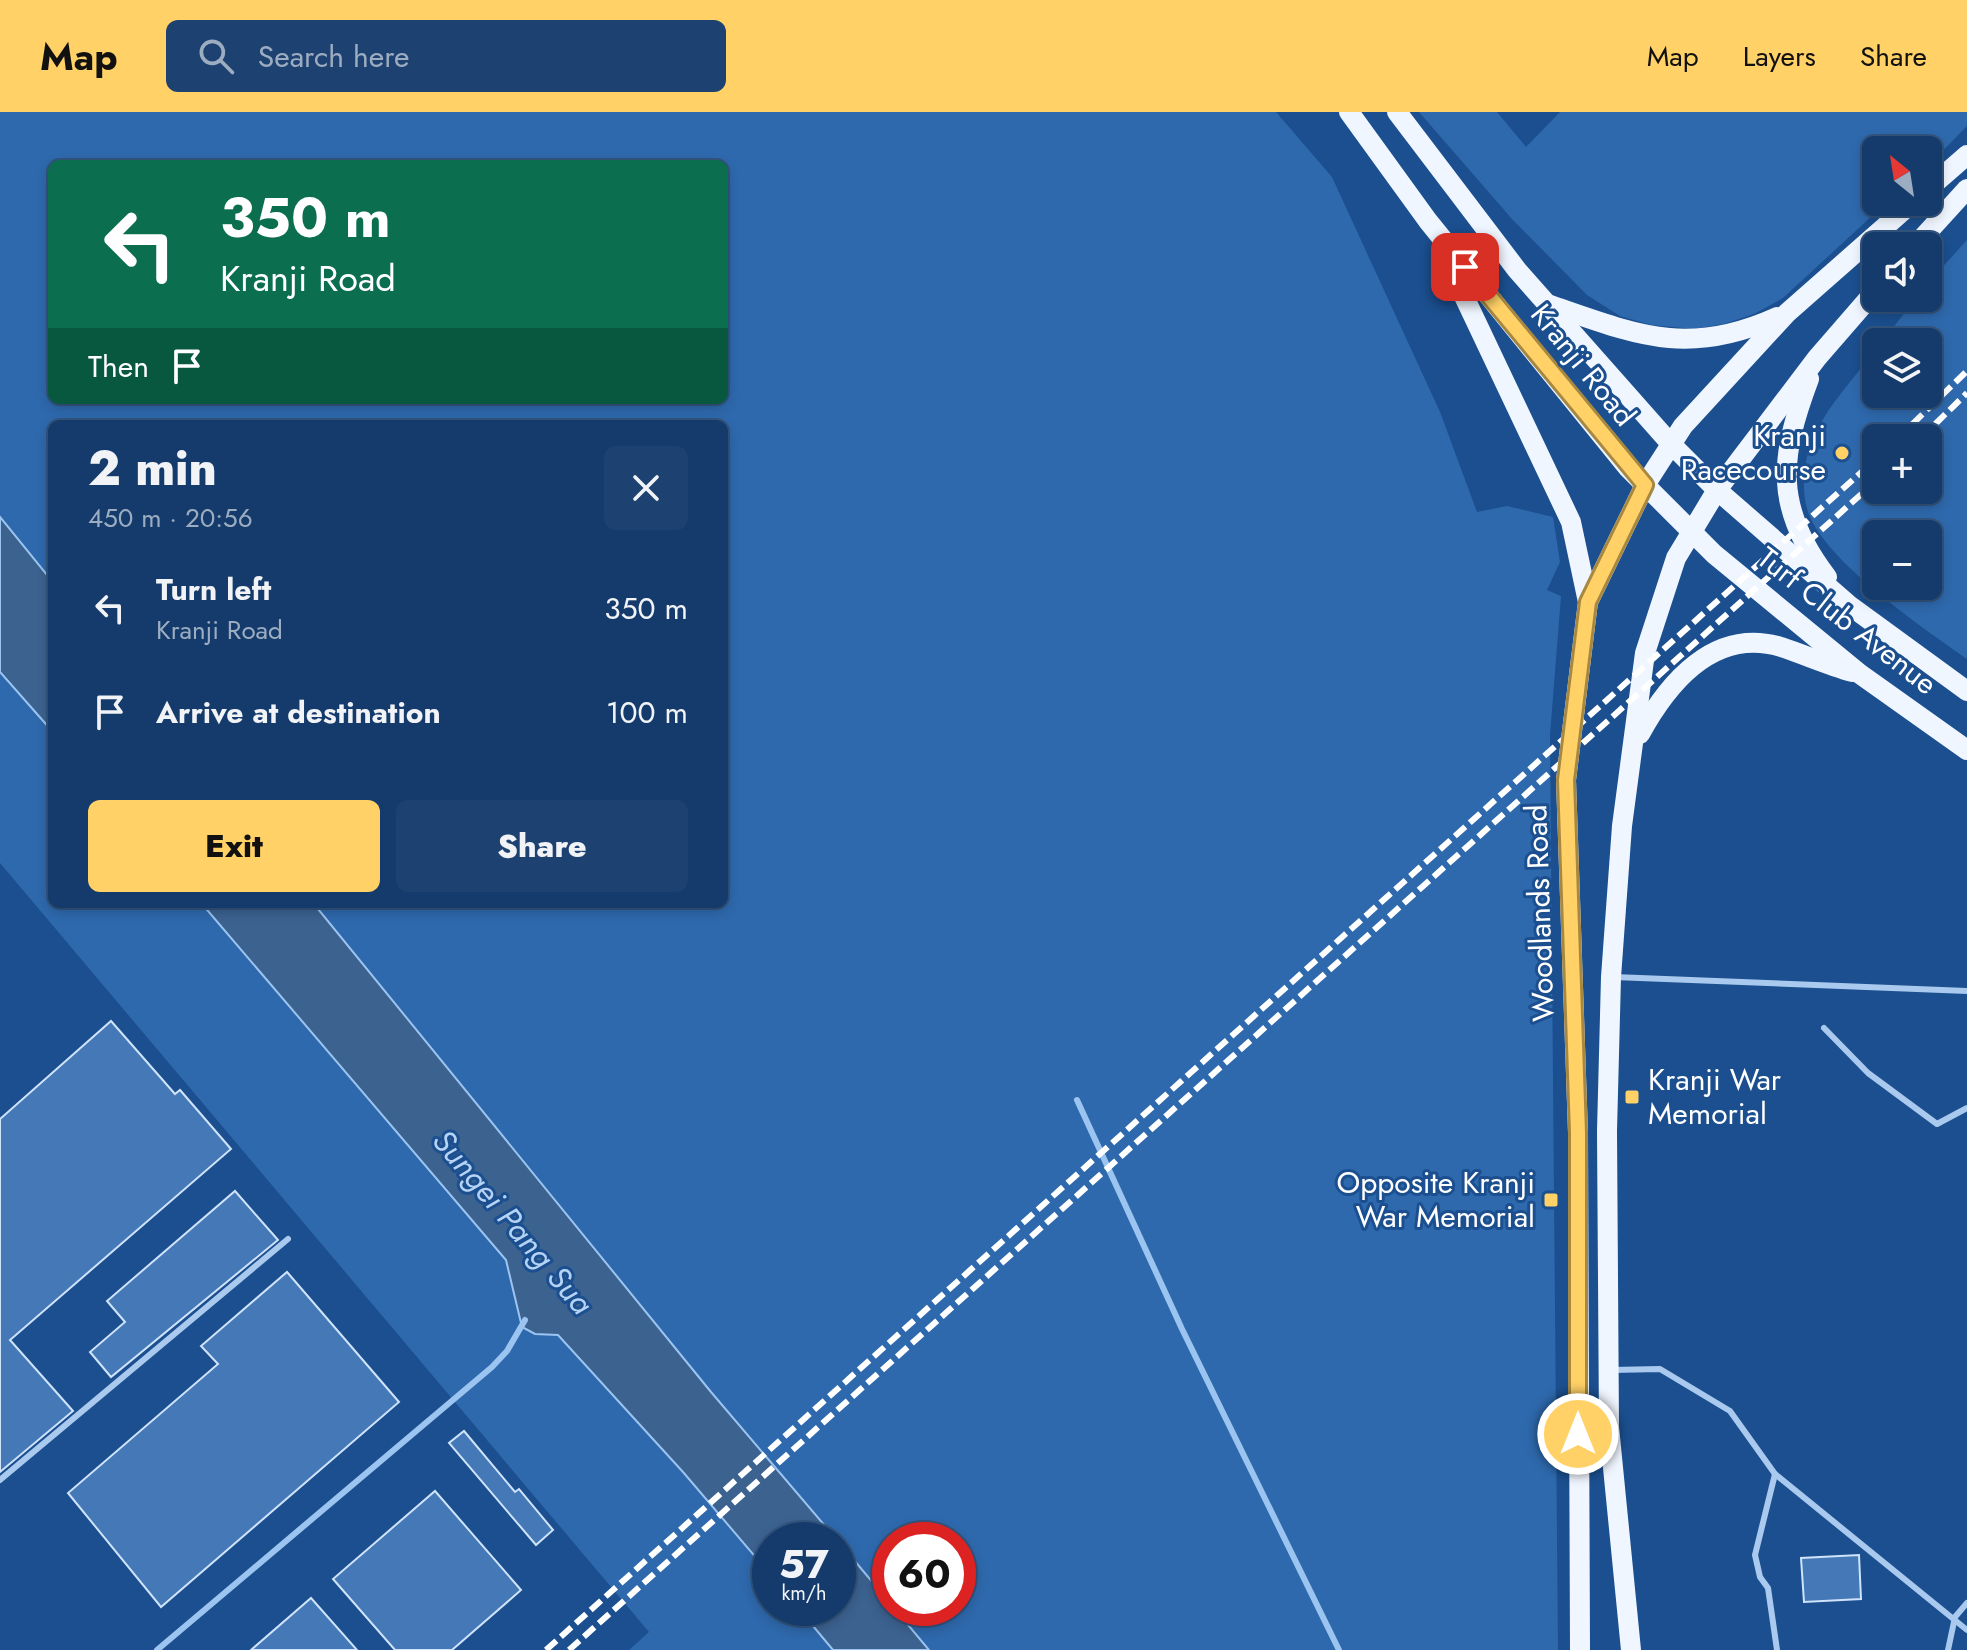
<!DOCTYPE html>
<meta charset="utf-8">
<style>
body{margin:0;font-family:Jost,sans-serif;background:#1d4271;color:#f1f3f6;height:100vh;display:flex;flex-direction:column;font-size:30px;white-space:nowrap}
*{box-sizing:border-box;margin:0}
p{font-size:26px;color:#9dadc1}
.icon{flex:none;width:44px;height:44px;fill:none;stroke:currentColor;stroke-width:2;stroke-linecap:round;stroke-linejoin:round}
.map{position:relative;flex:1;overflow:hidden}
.details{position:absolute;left:48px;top:308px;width:680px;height:488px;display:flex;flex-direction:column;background:#143b6b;border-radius:12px;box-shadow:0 4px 12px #0003,0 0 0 2px #33557e}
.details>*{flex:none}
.hud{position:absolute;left:48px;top:48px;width:680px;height:244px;border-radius:12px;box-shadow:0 4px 12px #0003,0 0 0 2px #33557e;background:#0b6e4f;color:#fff;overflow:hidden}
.needle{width:52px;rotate:330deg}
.tools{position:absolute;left:1862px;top:24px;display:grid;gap:16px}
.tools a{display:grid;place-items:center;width:80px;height:80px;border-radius:12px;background:#143b6b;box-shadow:0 4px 12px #0003,0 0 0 2px #33557e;font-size:40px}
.speed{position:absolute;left:752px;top:1410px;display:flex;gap:16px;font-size:40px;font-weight:700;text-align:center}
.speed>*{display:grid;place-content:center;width:104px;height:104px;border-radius:50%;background:#143b6b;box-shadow:0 4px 12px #0003,0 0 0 2px #33557e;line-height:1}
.speed small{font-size:20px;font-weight:400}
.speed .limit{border:12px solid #d22;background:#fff;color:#111}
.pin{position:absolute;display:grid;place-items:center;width:68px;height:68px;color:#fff;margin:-34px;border-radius:16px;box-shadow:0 4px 12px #0006}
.me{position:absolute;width:88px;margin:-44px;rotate:0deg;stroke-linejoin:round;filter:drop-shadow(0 0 6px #0008)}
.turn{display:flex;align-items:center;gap:28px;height:168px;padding:0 40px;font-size:36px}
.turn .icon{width:104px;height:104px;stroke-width:2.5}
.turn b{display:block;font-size:56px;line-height:68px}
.then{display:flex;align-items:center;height:76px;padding:0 40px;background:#0003;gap:16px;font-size:30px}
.round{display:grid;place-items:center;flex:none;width:84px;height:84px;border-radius:12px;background:#1d4271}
.summary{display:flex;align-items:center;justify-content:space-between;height:136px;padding:0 40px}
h1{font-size:48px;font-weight:800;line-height:60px}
.cta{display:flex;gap:16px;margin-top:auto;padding:16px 40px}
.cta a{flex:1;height:92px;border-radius:12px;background:#ffd166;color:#111;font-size:32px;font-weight:800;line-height:92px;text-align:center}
.cta a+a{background:#1d4271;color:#f1f3f6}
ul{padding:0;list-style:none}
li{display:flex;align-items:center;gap:24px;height:104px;padding:0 40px}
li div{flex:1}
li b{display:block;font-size:30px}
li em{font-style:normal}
header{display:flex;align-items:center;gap:48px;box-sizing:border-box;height:112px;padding:0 40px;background:#ffd166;color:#111}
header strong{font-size:38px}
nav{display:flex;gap:44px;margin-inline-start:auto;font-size:28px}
.search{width:560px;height:72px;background:#1d4271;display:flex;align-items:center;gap:20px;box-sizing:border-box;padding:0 28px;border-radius:12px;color:#9dadc1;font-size:30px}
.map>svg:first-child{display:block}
</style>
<header>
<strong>Map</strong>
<div class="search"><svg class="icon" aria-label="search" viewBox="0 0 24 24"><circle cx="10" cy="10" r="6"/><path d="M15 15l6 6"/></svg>Search here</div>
<nav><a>Map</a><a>Layers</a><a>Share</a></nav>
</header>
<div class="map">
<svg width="1967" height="1538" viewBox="0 0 1967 1538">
<rect width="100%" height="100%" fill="#1b4f8f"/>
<g fill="#2e69ad" fill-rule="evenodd">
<path d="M0,0H1276L1332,65L1440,300L1477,400L1507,394L1553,405L1560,450L1547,478L1561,484L1550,623L1558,1538H929L894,1496H958V1428H890V1491L711,1280L314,792H724V312H52V469L0,405ZM52,52H724V288H52Z"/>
<polygon points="1419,0 1497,0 1526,35 1560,0 1967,0 1967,14 1928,54 1928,38 1876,38 1876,90 1887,90 1783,186 1754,202 1724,212 1694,217 1651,213 1620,204 1587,183 1512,107"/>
<path d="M1967,128V547C1923,516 1832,454 1810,405C1800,382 1803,350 1813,327C1827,294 1854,266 1876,238V282H1928V230H1882L1916,186H1928V171ZM1876,326H1928V378H1876ZM1876,422H1928V474H1876Z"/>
<polygon points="0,560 52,619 52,792 202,792 506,1148 522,1215 535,1222 558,1223 683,1360 770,1462 770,1496 798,1496 833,1538 629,1538 649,1520 0,751"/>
</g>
<g fill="#3c6290" stroke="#9cc4f0" stroke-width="2">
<polygon points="0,405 52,469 52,619 0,560"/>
<polygon points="202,792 314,792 711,1280 837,1428 770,1428 770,1462 683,1360 558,1223 535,1222 522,1215 506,1148"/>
<polygon points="838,1429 890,1491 890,1496 894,1496 929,1538 833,1538 798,1496 838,1496"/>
</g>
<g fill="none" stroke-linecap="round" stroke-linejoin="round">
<g stroke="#9cc4f0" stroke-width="6">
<polyline points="1077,988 1182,1217 1339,1538"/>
<polyline points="157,1538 492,1255 507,1239 525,1208"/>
</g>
</g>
<g fill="#4478b7" stroke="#cfe3fa" stroke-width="2">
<polygon points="111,909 175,982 180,978 231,1037 10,1228 73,1299 0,1360 0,1007"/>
<polygon points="235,1079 278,1128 111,1265 90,1240 125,1210 107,1189"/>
<polygon points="287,1160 399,1290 161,1495 68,1381 218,1252 201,1234"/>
<polygon points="464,1319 515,1380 519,1377 553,1418 536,1433 449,1331"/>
<polygon points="435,1379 521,1478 452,1538 395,1538 333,1467"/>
<polygon points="1859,1443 1861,1487 1804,1490 1801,1446"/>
<polygon points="311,1486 357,1538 251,1538"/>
</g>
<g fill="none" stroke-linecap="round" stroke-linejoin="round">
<g stroke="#a9c9ee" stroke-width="6">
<polyline points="1614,865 1967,879"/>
<polyline points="1824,916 1868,961 1937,1012 1967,996"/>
<polyline points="1612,1258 1660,1257 1730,1299 1775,1362 1967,1518"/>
<polyline points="1775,1362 1755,1443 1760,1465 1768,1476 1777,1538"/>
<polyline points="0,1368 288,1127"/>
<polyline points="1948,1538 1955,1505 1967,1491"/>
</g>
<g stroke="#f0f6ff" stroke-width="20">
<polyline points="1349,0 1428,109 1628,356 1714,442 1860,562 1967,638"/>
<polyline points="1397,0 1517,158 1670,331 1717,378 1849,493 1967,579"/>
<polyline points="1928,77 1967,43"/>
<polyline points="1915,134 1967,77"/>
<polyline points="1443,140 1571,410 1588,490"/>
<path d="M1547,192C1635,222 1686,246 1777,205"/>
<path d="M1809,267C1780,344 1773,395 1827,465"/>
<path d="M1640,622C1668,571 1714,515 1781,535C1805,543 1828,553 1852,560"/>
<polyline points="1580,1538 1578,1021 1566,668 1588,490 1645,373 1683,314 1787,201 1913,90"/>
<polyline points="1631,1538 1609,1315 1607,1019 1611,865 1622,714 1645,541 1676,446 1717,378 1817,246 1876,178"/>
</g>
<g stroke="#fff" stroke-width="6" stroke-dasharray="14 6" stroke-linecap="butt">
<polyline points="1898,326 1967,259"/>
<polyline points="1921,326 1967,281"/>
<polyline points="546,1538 1876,347"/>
<polyline points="569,1538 1876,369"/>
</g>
</g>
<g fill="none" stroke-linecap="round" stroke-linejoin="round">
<g stroke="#a68842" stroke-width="20">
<polyline id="route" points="1465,155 1645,373 1588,490 1566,668 1578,1021 1578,1322"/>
</g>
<use href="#route" stroke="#ffd166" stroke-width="14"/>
</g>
<g fill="#ffd166" stroke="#1b4f8f" stroke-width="3">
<circle cx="1842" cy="341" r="8"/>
<rect x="1624" y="977" width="16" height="16" rx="4"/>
<rect x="1543" y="1080" width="16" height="16" rx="4"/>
</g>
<g text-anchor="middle" stroke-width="6" stroke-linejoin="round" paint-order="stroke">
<g font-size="30" fill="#fff" stroke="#1b4f8f">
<text transform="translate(1583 253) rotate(51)" y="10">Kranji Road</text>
<text transform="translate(1847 509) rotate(38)" y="10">Turf Club Avenue</text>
<text transform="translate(1540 801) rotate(-92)" y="10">Woodlands Road</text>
</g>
<g font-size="30" fill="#fff" stroke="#1b4f8f" text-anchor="end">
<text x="1826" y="334">Kranji<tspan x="1826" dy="34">Racecourse</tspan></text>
<text x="1648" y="978" text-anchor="start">Kranji War<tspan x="1648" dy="34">Memorial</tspan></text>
<text x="1535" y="1081">Opposite Kranji<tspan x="1535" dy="34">War Memorial</tspan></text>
</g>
<g font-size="32" font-style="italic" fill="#b5d3f5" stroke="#1b4f8f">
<text transform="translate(513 1110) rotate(50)" y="11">Sungei Pang Sua</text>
</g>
</g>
</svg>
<div class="tools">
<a><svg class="needle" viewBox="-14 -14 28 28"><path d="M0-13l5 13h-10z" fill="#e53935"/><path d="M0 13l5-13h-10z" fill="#9dadc1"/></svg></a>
<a><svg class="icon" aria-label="sound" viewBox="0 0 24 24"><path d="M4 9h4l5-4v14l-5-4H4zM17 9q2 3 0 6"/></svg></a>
<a><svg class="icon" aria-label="layers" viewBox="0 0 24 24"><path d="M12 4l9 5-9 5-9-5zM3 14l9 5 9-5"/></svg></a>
<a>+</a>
<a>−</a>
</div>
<div class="speed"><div>57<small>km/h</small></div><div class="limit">60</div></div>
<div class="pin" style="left:1465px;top:155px;background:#d93025"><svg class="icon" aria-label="arrive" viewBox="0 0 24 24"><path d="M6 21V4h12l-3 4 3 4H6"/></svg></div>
<svg class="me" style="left:1578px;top:1322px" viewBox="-20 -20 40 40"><circle r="17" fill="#ffd166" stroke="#fff" stroke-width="3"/><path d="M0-11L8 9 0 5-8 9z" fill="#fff"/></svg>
<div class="hud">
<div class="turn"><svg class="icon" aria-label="left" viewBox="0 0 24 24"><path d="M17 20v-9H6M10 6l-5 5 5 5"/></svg><div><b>350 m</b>Kranji Road</div></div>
<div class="then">Then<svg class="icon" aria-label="arrive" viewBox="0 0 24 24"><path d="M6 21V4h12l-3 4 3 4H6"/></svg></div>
</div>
<section class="details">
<div class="summary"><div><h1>2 min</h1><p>450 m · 20:56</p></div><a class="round"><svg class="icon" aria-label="close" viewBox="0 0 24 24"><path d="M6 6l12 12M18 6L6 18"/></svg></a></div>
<ul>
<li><svg class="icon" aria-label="left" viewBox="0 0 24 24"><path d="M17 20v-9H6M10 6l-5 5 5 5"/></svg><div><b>Turn left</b><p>Kranji Road</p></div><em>350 m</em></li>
<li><svg class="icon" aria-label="arrive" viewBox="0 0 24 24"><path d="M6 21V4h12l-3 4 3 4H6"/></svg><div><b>Arrive at destination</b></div><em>100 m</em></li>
</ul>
<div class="cta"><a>Exit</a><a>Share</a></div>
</section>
</div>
